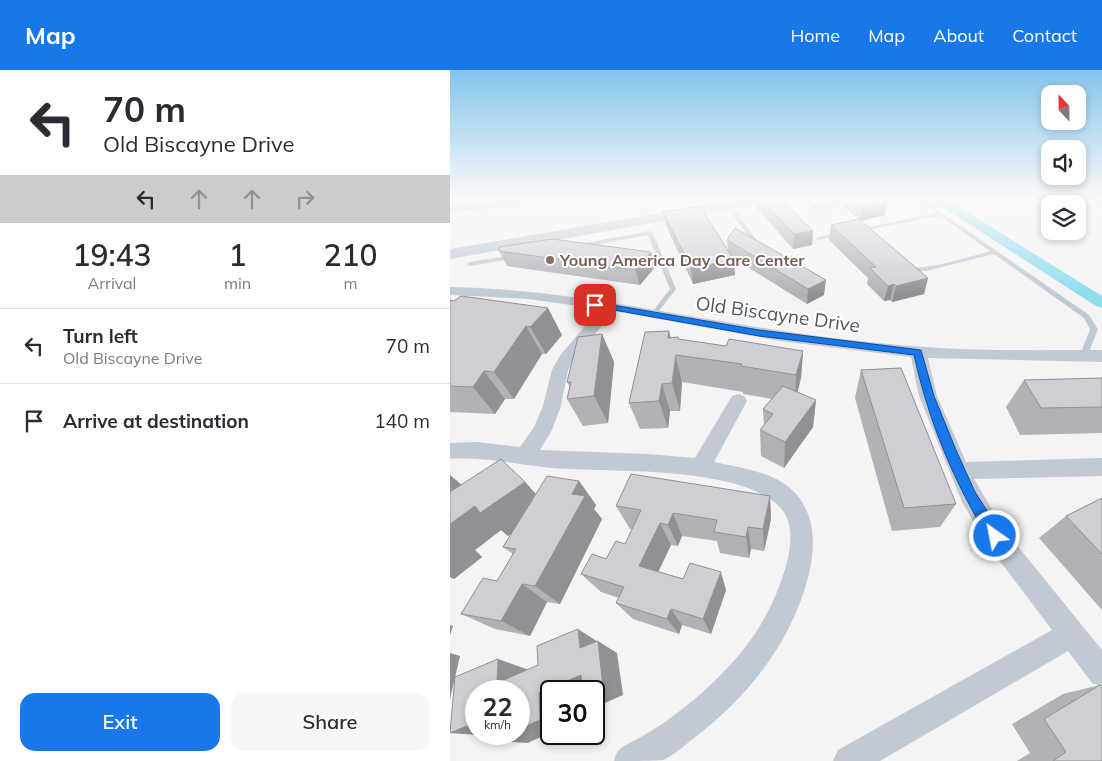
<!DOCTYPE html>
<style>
body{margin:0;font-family:Mulish,sans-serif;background:#f7f7f7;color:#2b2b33;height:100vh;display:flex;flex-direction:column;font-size:19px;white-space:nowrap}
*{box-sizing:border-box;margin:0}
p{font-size:16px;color:#7c7c81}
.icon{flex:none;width:28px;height:28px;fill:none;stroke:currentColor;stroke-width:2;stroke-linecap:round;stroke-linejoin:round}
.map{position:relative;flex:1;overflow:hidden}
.panel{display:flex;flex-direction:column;background:#fff;width:450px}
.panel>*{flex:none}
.guide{background:#fff;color:#2b2b33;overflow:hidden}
.needle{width:32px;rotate:338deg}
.buttons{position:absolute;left:591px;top:15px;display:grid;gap:10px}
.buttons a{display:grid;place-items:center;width:45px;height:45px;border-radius:10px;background:#fff;box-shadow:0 2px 8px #0003;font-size:25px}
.speed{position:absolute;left:15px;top:610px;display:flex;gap:10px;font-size:25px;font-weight:700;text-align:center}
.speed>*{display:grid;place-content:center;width:65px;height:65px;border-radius:50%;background:#fff;box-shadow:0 2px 8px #0003;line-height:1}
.speed small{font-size:12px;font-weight:400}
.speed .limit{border:2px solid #111;border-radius:8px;background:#fff;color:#111}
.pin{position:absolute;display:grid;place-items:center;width:42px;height:42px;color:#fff;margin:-21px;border-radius:10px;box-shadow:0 2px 8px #0006}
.me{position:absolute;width:55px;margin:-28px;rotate:327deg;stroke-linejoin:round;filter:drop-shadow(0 0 4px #0008)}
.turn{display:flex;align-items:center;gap:18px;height:105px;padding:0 20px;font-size:22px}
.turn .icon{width:65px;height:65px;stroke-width:2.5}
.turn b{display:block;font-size:35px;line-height:42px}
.lanes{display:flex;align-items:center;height:48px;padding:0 20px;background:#0003;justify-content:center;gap:25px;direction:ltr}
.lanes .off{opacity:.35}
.eta{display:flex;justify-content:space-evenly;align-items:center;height:85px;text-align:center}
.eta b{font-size:30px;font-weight:600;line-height:35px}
.button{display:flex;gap:10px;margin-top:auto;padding:10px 20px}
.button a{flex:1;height:58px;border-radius:15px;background:#1877e9;color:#fff;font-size:20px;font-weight:600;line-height:58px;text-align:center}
.button a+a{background:#f7f7f7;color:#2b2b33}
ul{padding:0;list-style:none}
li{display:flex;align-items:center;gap:15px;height:75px;padding:0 20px;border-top:1px solid #e1e1e2}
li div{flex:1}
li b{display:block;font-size:19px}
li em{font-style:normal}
header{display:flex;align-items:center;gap:30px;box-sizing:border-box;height:70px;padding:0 25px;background:#1877e9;color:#fff}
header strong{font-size:24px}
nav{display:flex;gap:28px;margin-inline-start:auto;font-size:18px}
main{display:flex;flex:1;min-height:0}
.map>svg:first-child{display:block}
</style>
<header>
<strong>Map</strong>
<nav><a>Home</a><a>Map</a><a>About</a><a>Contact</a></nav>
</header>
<main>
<section class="panel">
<div class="guide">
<div class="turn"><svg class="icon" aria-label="left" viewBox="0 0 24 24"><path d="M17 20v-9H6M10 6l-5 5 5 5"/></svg><div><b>70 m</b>Old Biscayne Drive</div></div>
<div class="lanes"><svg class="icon" aria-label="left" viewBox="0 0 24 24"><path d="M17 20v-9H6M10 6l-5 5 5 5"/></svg><svg class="icon off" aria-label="ahead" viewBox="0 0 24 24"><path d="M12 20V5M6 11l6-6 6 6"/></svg><svg class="icon off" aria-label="ahead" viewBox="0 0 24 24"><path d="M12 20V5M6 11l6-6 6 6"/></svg><svg class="icon off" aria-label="right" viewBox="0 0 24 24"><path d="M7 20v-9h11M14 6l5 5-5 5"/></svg></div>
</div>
<div class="eta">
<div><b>19:43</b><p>Arrival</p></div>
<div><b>1</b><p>min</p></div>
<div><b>210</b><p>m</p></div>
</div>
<ul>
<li><svg class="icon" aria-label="left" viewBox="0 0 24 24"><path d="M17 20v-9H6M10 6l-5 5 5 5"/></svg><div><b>Turn left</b><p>Old Biscayne Drive</p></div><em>70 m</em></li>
<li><svg class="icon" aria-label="arrive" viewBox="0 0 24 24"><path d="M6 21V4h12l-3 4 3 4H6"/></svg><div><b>Arrive at destination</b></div><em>140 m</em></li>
</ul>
<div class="button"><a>Exit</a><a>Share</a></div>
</section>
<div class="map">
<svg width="652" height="691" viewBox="0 0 652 691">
<rect width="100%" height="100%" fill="#f5f3f3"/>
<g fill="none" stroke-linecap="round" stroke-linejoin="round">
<polygon fill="#8fdcef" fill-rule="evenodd" points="485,129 503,129 501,132 652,226 652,238 646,236 486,133"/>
<g fill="#c1cad2" fill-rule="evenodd">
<polygon points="353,129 357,129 367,136 412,129 420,129 366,140"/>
<path d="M467,129H472L639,245L648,259L637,287H631L630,285L640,259L634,248L544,184L476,201L465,202L455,199V197C461,197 467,198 474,197C496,194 519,187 540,181L490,146L416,160L418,162L415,164L409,159L487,143Z"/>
<polygon points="636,129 641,129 652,133 652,136"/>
<polygon points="276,134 280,134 313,178 313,180 309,180 276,136"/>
<polygon points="200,161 203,163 226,219 205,246 203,247 200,245 220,219 198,165 130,178 127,176 130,174"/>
<polygon points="390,162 393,164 392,165 368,170 365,168"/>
<polygon points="63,185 65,186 65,188 20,196 17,194 20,192"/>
</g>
<g fill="#c1cad2" fill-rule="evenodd">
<polygon points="59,129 83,129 78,132 0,143 0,137"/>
<path d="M0,217C118,219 231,247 347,263C395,270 442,275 490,278C544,281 598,280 652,280V292L478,288L487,326L516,392L652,388V406L524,409L553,458L652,580V617L642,613L618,581L430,691H383L388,680L602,560L537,474L512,432L469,326L461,287L330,271L164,241L126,287L118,300L111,336L102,360L90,380L198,384L245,388L282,326L288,324L294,326L297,331L264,392C291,398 328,402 347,425C367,450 365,479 358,508C340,574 298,627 244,668C234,676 224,685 213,690C203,691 176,691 164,691C165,688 166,683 168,681C173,675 185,671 191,667C205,659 219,650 231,640C252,624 272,605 289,585C311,559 326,530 336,496C340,481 343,463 337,448C314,396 169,402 120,399C80,398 41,386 0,389V373L26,372L70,377L84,357L93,336L102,300L111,284L150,239L78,229L0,225Z"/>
</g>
<polygon fill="#c1cbd6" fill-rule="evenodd" points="292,129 322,129 320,132 315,133 0,189 0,179"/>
</g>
<g fill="#b0b2b7">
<polygon points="305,129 331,129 363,161 362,175 343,179 306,137"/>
<polygon points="383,129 434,129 438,131 435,145 410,151 478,208 474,224 442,232 440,230 434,231 417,214 418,208 379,170 381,155 409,149 393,136 394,130 386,131"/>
<polygon points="213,142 278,180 277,170 374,225 357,234 283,188 285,205 243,214 216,156"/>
<polygon points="49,181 205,197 190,215 57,196"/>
<polygon points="0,230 112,265 96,284 92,284 64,329 55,329 45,344 0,342"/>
<polygon points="219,261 220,267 228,267 229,269 276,276 353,281 351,308 347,322 366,330 363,357 334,398 311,386 310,360 314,355 313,339 322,329 293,324 293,322 232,312 230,341 220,341 218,358 190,359 179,333"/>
<polygon points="152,264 164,292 158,353 133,356 117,329 120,317 117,312"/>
<polygon points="411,300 506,434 490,457 442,461 405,328"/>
<polygon points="652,308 652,363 570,365 556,337 574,310"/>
<polygon points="0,405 12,415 75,412 86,424 129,411 146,435 144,439 152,449 110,534 97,532 80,566 45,559 11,544 47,511 63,484 53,477 63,462 58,466 51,460 25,480 32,487 4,509 0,507"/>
<polygon points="320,426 321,449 314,481 301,479 299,488 270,483 267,471 232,466 228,476 221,475 208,502 276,520 261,564 232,555 229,564 183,549 166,533 169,528 151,522 131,504 156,489 175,474 183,459 180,459 166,436"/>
<polygon points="652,428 652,540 589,468 616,446"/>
<polygon points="650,615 652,691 567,691 580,683 562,654 613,624"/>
</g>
<g fill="#909195">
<polygon points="387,129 394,129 394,130 386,131"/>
<polygon points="438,131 435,145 410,151 412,136"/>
<polygon points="363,161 362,175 343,179 344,164"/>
<polygon points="201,182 205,197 190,215 185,200"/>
<polygon points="284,190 285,205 243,214 241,198"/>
<polygon points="478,208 474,224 442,232 446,216"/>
<polygon points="376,210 374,225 357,234 358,219"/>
<polygon points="444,214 440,230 434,231 438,216"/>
<polygon points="98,238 112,265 96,284 80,257"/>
<polygon points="76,256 92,284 64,329 44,302"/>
<polygon points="219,261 232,312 230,341 222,313 218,268"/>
<polygon points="152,264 164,292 158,353 144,326"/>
<polygon points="353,281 351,308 345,333 346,305"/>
<polygon points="34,301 55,329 45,344 23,317"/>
<polygon points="212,314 220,341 218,358 209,331"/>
<polygon points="366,330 363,357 334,398 335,372"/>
<polygon points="0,405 15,418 0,446"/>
<polygon points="129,411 146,435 144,439 152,449 110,534 85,516 122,424"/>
<polygon points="75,412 96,436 58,466 51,460 25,480 32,487 4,509 0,507 0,454 25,436"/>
<polygon points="320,426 321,449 314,481 313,459"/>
<polygon points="223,443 232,466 228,476 218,455"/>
<polygon points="210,453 221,475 202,515 189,496"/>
<polygon points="298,457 301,479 299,488 296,467"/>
<polygon points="271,502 276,520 261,564 253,549"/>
<polygon points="72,514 97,532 80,566 51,551"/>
<polygon points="221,539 232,555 229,564 217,549"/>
<polygon points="0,555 3,556 0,565"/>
<polygon points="128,559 148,572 148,571 167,583 173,625 155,633 144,629 144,621 101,621 101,662 78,673 43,671 59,664 69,664 69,659 89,623 130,578"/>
<polygon points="0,583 10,586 0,629"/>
<polygon points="48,589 79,600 47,613"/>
<polygon points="26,652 26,664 46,664 40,666 0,663"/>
</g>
<g fill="#cdcfd5" stroke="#909195">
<polygon points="311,129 331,129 363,161 344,164"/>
<polygon points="402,129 434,129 438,131 412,136"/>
<polygon points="250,136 284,190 241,198 213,142"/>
<polygon points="409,149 478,208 446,216 444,214 438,216 420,198 426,197 381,155"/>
<polygon points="285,158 376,210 358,219 277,170"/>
<polygon points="102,169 201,182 185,200 49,181 49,177"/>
<polygon points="11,226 98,238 80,257 76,256 44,302 34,301 23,317 0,316 0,230 4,231"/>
<polygon points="219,261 218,268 228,267 228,269 276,276 279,269 353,281 346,305 291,296 292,294 226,285 222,313 212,314 209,331 179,333 195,262"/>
<polygon points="152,264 144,326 117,329 121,312 117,312 128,267"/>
<polygon points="451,298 506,434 454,438 411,300"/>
<polygon points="652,308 652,337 591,338 574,310"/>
<polygon points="333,316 366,330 335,372 310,360 323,344 313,339"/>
<polygon points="51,389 75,412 30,443 25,436 0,454 0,422"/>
<polygon points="181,404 320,426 313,459 298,457 296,467 264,462 267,450 223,443 218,455 210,453 189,496 233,509 240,493 271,502 253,549 221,539 217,549 166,533 174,517 131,504 142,484 156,489 166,471 175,474 191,440 166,436"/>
<polygon points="97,406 129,411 122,424 135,426 85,516 72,514 51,551 11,544 33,508 47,511 66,479 53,477"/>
<polygon points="652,428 652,484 616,446"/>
<polygon points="128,559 130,578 148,571 153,617 142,621 132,621 131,605 89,623 90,650 69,659 69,621 26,621 26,652 0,663 5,607 48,589 47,613 88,595 87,576"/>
<polygon points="650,615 652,617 652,691 603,691 616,682 594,649"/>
<polygon points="43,664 59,664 43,671"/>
</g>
<linearGradient id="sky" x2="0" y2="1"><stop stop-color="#84c4eb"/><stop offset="0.57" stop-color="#fafafa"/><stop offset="1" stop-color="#fafafa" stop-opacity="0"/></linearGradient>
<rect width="652" height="225" fill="url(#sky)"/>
<path fill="#1877e9" stroke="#104d97" d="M145,232L309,260L471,280L484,326L506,380L525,422L550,461L552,466L550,471L545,473L540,471C504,412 479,353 464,285L309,266L142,236L141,235Z"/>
<circle fill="#8d6e63" stroke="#fff" stroke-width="2" cx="100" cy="190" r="5"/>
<g text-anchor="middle" stroke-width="4" stroke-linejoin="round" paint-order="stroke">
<g font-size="16" font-weight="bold" fill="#785e54" stroke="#fff" text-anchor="start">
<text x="110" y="196">Young America Day Care Center</text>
</g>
<g font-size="19" fill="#4a5661" stroke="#fff">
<text transform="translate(328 244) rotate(8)" y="7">Old Biscayne Drive</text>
</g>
</g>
</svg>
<div class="buttons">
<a><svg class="needle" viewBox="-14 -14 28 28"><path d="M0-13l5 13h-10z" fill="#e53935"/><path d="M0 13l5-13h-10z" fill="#7c7c81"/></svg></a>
<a><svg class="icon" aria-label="sound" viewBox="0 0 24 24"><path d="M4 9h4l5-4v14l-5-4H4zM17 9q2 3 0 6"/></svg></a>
<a><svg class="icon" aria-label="layers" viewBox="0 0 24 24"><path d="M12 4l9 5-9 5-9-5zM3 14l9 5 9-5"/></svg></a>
</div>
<div class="speed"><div>22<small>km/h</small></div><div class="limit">30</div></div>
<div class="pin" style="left:145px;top:235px;background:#d93025"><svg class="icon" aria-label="arrive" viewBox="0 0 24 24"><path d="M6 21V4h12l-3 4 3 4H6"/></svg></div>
<svg class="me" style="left:545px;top:466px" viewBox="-20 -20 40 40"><circle r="17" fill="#1877e9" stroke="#fff" stroke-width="3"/><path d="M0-11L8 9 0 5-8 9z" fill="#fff"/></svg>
</div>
</main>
